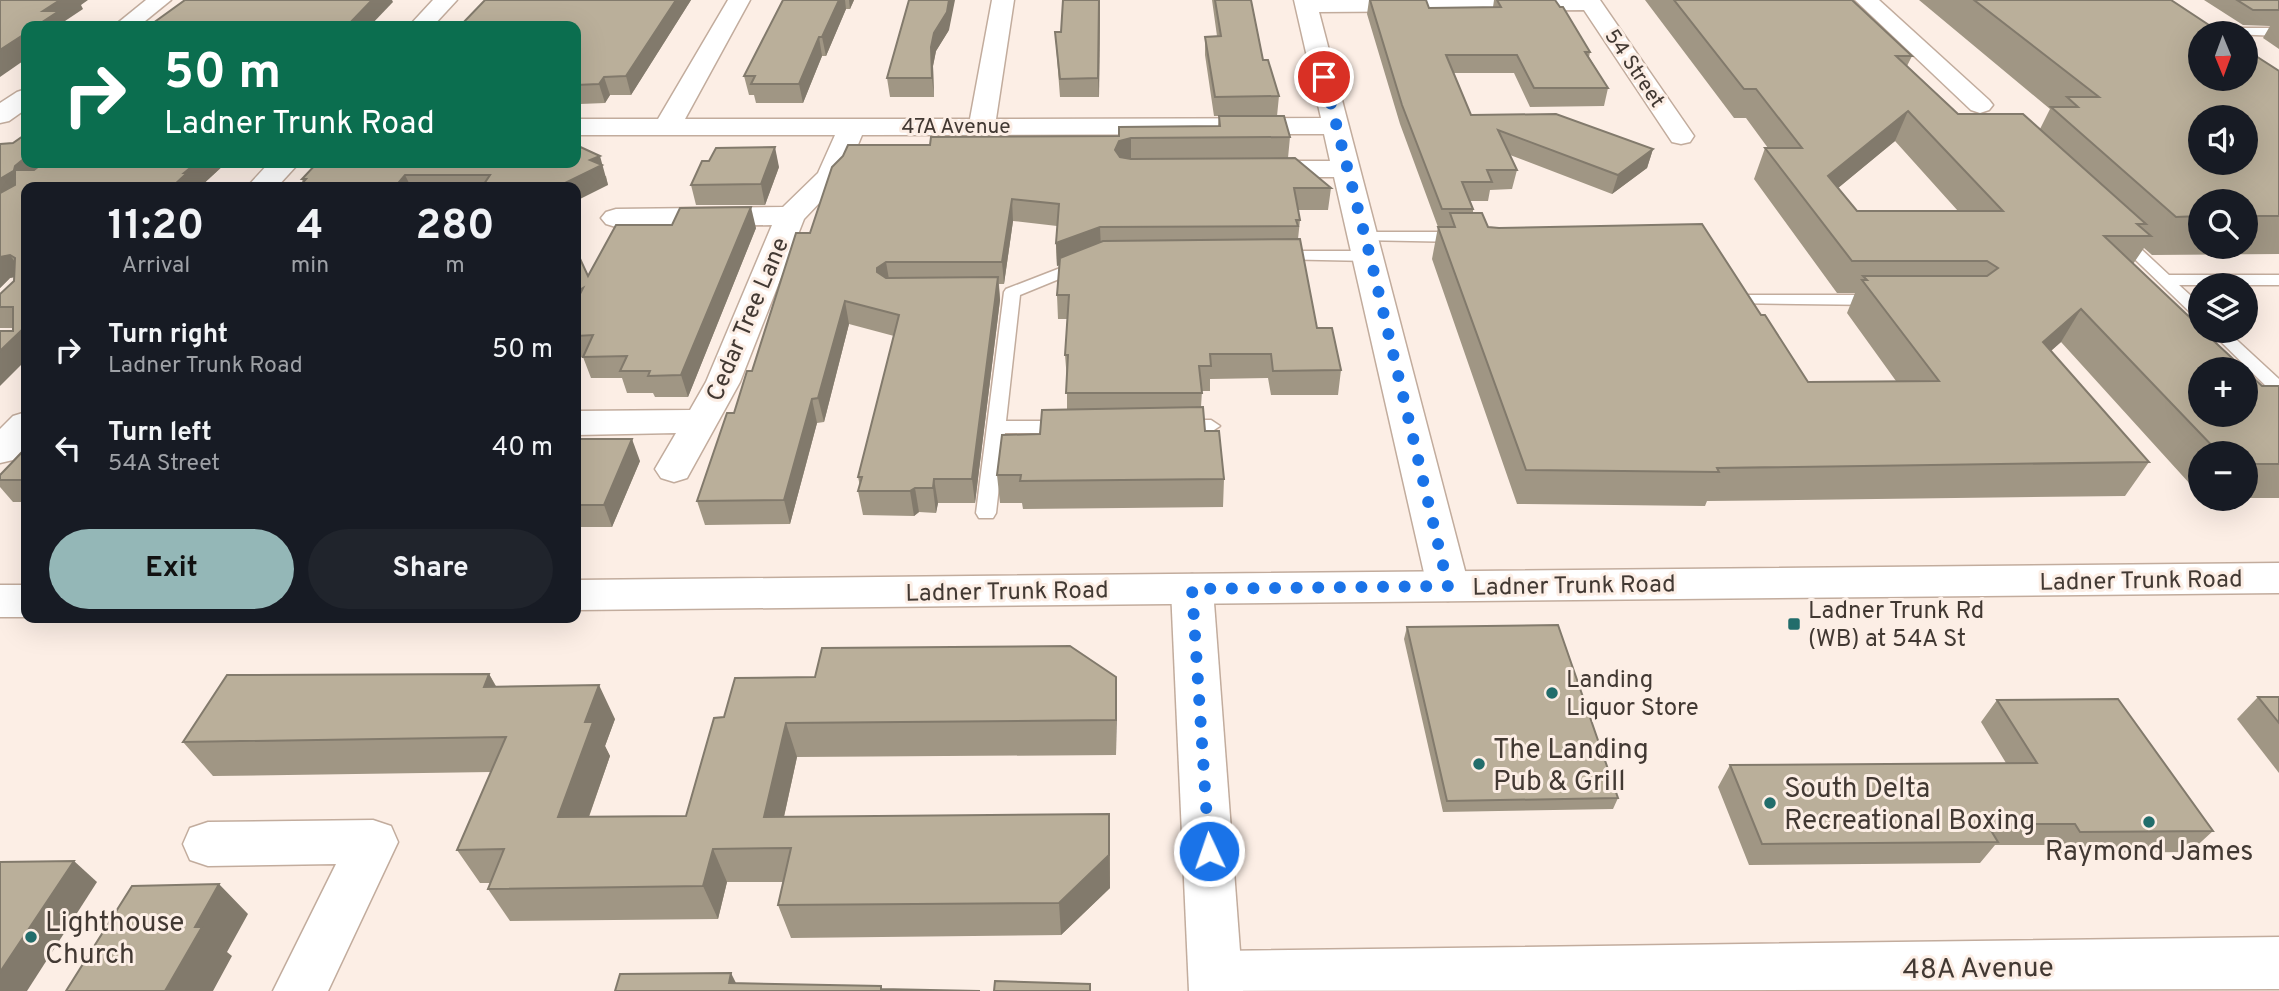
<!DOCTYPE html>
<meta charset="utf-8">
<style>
body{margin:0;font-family:Overpass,sans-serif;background:#20242c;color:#f1f3f6;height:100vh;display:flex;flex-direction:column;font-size:26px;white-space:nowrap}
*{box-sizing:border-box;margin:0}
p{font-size:23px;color:#9ea1a6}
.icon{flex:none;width:38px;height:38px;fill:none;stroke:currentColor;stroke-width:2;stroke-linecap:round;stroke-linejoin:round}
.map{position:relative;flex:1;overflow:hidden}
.details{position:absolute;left:21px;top:182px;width:560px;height:441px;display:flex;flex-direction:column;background:#171b24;border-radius:14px;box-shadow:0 7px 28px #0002}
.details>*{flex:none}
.banner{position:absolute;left:21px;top:21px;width:560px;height:147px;border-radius:14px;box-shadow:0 7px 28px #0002;background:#0b6e4f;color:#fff;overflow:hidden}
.needle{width:46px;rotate:179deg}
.controls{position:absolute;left:2188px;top:21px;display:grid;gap:14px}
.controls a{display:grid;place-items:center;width:70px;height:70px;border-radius:50%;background:#171b24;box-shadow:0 7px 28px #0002;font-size:35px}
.pin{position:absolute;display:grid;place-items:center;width:60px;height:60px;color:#fff;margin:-30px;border:4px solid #fff;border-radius:50%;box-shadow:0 2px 7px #0007}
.me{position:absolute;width:77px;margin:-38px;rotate:357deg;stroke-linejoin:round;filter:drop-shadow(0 0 5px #0008)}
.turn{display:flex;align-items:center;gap:24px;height:147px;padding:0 28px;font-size:32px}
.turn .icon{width:91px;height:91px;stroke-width:2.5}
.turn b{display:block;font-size:49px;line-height:60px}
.eta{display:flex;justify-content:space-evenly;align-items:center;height:119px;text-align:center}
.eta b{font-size:42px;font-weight:700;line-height:49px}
.primary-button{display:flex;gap:14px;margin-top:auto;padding:14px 28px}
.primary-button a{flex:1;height:80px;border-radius:42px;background:#94b7b7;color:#111;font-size:28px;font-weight:700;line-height:80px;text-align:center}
.primary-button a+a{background:#20242c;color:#f1f3f6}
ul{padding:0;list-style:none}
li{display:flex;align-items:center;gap:21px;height:98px;padding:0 28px}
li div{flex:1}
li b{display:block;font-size:26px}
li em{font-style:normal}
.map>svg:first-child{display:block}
</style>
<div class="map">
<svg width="2279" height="991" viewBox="0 0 2279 991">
<rect width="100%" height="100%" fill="#fceee5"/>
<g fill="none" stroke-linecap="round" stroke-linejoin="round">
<g stroke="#c2ac9d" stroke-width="3">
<g id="service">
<polygon points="2213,28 2279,28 2279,36 2208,33 2209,30"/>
<polygon points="1365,232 1462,232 1470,237 1462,242 1360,240 1357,237"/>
<polygon points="2122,234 2127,236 2169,275 2279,275 2279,285 2179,285 2200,304 2200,318 2194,316 2117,242 2114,239 2117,236"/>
<polygon points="1278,251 1370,251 1378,256 1370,261 1273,259 1270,256 1273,253"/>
<polygon points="1081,260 1086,262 1089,265 1086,268 1020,295 1006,421 1065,421 1074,427 1065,433 1005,433 996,513 993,518 979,518 976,513 1004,292 1006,289"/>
<polygon points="1732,295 1878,295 1886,300 1878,305 1726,303 1724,300 1726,297"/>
<polygon points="2210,331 2227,331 2279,379 2279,394 2273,393"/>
<polygon points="1179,420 1211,420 1220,426 1211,432 1173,430 1170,426 1173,422"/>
</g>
</g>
<g stroke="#c2ac9d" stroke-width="3">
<g id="minor">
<polygon points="146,0 171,0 139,26 114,26"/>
<polygon points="433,0 457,0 433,26 409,26"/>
<polygon points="728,0 750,0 685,119 970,119 992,0 1014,0 996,119 1321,118 1294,0 1600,0 1694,136 1690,142 1681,144 1672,142 1584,10 1319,12 1469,586 1463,597 1448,601 1433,597 1427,586 1334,177 1256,177 1246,175 1242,169 1246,163 1256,161 1330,161 1324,134 862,135 845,176 804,219 740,382 687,478 674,482 661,478 655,469 676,433 576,435 576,411 690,410 706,382 772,225 616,227 606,224 601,218 606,212 616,209 783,207 818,173 835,135 576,135 576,119 658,119"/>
<polygon points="1855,0 1879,0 1989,100 1993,105 1989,110 1980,113 1971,110"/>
<polygon points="26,89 26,109 9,121 0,123 0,103 17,92"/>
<polygon points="269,163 299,163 277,187 247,187"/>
<polygon points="26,412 26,446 13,460 0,463 0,429 13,416"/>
<polygon points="373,820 391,826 398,842 328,991 273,991 336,864 208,866 190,860 183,844 190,828 208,822"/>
<polygon points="2279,937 2279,989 1195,991 1189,977 1197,959 1216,951"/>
</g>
</g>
<g stroke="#c2ac9d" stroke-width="3">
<polygon id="tertiary" points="1192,574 1207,578 1213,589 1243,991 1189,991 1171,589 1177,578"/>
</g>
<g stroke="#c2ac9d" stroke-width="3">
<g id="secondary">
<polygon points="2279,563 2279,593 576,610 576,580"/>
<rect x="0" y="585" width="26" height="32"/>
</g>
</g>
<use href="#service" fill="#fff" fill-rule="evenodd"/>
<use href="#minor" fill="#fff" fill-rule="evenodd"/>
<use href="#tertiary" fill="#fff" fill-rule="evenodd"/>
<use href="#secondary" fill="#fff" fill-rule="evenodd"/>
</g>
<g fill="#a09684" fill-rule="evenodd">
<polygon points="485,0 691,0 631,95 610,95 605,103 580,104 576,110 576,26"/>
<polygon points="783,0 854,0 850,9 846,9 826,56 822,56 803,103 756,103 754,95 749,95 744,76"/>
<polygon points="1100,0 1099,97 1060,97 1055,32 1061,32"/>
<polygon points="1212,0 1251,0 1263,60 1279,96 1277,116 1290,137 1288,158 1331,188 1328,210 1298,210 1300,220 1298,239 1317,328 1341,370 1338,395 1271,395 1268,378 1210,379 1210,391 1202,391 1201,407 1205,431 1224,479 1223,507 1023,509 1022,503 1000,503 997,475 1067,410 1067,380 1065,355 1067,319 1058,319 1057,295 1059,265 1057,266 1056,243 1057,226 1013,221 1004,284 999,284 1000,300 975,503 938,503 936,513 919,512 914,516 863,515 858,491 860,486 858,477 894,336 849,324 824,422 817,423 790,524 705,525 697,501 810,233 930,145 1119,136 1218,126 1219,116 1214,116 1205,55 1205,37 1217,36"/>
<path d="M1369,0H1426L1429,8L1493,7L1494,0H1497L1590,52L1589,57L1608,88L1604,106L1530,107L1514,73H1453L1471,115L1653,149L1647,168L1612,194L1510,155L1517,170L1512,189L1490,190L1488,201H1470L1473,209V213L1488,227L1761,315L1808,382L1896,381L1847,313L1855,293H1837L1754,179L1765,148H1768L1746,118H1734L1645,0H1852L1912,56L1907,66L1958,114L2040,129L2050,109L1919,0H2171L2279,71V254L2152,255L2144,248L2133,264L2262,386H2279V498H2245V453H2200V495L2061,342L2051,351L2149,462L2125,496L1707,501L1705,506L1517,504L1432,259L1438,227L1400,124L1367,14ZM1895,141L1958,211H1857L1838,188ZM2200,201H2245V247H2200Z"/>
<polygon points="2204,0 2279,0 2279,49 2263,38 2270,26 2243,25"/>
<polygon points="949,30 936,51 933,66 934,97 890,97 887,78"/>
<polygon points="0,144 26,163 226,163 200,187 26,187 26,360 13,331 13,328 0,328 0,294 14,281 14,277 10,278 0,288"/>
<polygon points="317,163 606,176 608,185 576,187 299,187 303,183 302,179"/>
<polygon points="779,167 765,205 696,205 691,185"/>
<polygon points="756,228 688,397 655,397 653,393 627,393 622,378 591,378 583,357 576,357 576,250 588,276"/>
<polygon points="576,439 640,461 612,527 576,527"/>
<polygon points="26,448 26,502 13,502 0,487 0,475"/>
<polygon points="1407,627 1618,798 1613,809 1443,812 1404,639"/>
<polygon points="489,674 496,686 615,719 605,746 610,756 589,817 686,816 724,717 1116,677 1116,755 797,757 784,817 1110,848 1110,888 1061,935 791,938 778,905 784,882 727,882 718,919 510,921 488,889 491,883 480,883 457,850 491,772 213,776 183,742"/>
<polygon points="2258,697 2279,697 2279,773 2237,719"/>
<polygon points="1997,700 2213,831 2190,852 2060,853 2055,845 1995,845 1980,863 1749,865 1718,787 1730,765 2006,763 1981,722"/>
</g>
<g fill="#827a6c">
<polygon points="60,0 88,0 81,5 83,9 65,21 68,26 36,26 43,11"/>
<polygon points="372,0 392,0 393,2 370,26 347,26"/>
<polygon points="676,0 691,0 631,95 626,76"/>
<polygon points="839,0 845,0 846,9 826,56 822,37"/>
<polygon points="849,0 854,0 850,9"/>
<polygon points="949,0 955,0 949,30 936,51 933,66 934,97 932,78 931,47 934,33"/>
<polygon points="1099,0 1100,0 1099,97 1098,78"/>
<polygon points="26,33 26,59 0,77 0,50"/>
<polygon points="819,37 822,56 803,103 799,84"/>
<polygon points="604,77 610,95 605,103 599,84"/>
<polygon points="576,91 580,104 576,110"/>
<polygon points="1908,111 1895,141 1815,207 1828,176"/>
<polygon points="1131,138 1131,159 1115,171 1115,150 1119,141"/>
<polygon points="775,147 779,167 765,205 761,184"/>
<polygon points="1653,149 1647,168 1612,194 1618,175"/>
<polygon points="600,156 608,185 576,201 576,187 557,187 590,160"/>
<polygon points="26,157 26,163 55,163 0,205 0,179"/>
<polygon points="196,163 226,163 200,187 172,187 184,173"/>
<polygon points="405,175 411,187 395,187"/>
<polygon points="1012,199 1013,221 1004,284 1002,262"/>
<polygon points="751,207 756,228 688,397 681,375"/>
<polygon points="1100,227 1101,249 1057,266 1056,243"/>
<polygon points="10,255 24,275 10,278 0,288 0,257"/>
<polygon points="886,262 890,285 877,272 877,268"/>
<polygon points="998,277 1000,300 975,503 972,479"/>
<polygon points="583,288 576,318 576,292"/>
<polygon points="845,301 849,324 824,422 818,398"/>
<polygon points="2081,309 2061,342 2023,375 2043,342"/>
<polygon points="26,326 26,360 0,386 0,351"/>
<polygon points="812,399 817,423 790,524 784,500"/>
<polygon points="632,439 640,461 612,527 604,505"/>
<polygon points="934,479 938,503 936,513 933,488"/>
<polygon points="915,488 919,512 914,516 910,491"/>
<polygon points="489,674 508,709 484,687"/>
<polygon points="1116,677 1117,712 1116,755"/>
<polygon points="599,685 615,719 605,746 610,756 577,850 558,817 585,722"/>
<polygon points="786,723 797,757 777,848 764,817"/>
<polygon points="1109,814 1110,888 1061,935 1059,903"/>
<polygon points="713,849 727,882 718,919 703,886"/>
<polygon points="74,861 97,882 27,991 0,991 0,972"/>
<polygon points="219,884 248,914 227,952 232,956 213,991 165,991 195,927"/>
<polygon points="731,973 740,991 729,983"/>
</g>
<g fill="#baaf9a" stroke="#827a6c" stroke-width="2" fill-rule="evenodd">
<polygon points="0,0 60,0 43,11 59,11 36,26 26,26 26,33 0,50"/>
<polygon points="185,0 372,0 347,26 149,26"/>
<polygon points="485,0 676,0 626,76 604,77 599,84 576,85 576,26 460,26"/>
<polygon points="783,0 839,0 822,37 819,37 799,84 751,84 755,76 744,76"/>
<polygon points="909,0 949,0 947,12 934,33 931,47 932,78 887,78"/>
<polygon points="1063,0 1099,0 1098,78 1060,79 1055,32 1061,32"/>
<polygon points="1215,0 1251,0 1263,60 1268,60 1279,96 1215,97 1205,37 1221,36"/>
<polygon points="1370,0 1426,0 1429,8 1501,7 1497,0 1555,0 1560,7 1563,7 1590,52 1585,52 1608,88 1534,88 1517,55 1446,55 1471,115 1556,114 1653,149 1618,175 1498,130 1517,170 1487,170 1492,182 1462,182 1473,209 1442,209 1402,105"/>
<path d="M1674,0H1852L1912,56H1896L1958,114H2023L2146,224H2137L2151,236H2104L2200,327V331H2203L2244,369H2200V415H2245V370L2262,386H2279V464H2245V453H2219L2081,309L2043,342L2149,462L1717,468L1719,472L1526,470L1438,227H1455L1450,213H1482L1488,227L1499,228L1702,224L1761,315H1765L1808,382L1939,381L1862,280H1867L1863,276H1987L1998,268L1987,261H1852L1765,148H1802L1756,89H1744ZM1908,111L2003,211H1857L1828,176Z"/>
<path d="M1974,0H2171L2221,33H2200V79H2245V49L2279,71V216H2245V201H2200V216L2176,217L2051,107H2078L2067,97H2099ZM2200,117H2245V163H2200Z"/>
<polygon points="2237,0 2279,0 2279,10 2253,10"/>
<polygon points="1219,116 1284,116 1290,137 1131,138 1119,141 1115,150 1120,157 1131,159 1295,158 1331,188 1294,188 1300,220 1296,220 1298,226 1100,227 1056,243 1059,204 1012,199 1002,262 886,262 877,268 877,272 886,278 998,277 972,479 934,479 933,488 915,488 910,491 858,491 862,477 858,477 899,315 845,301 818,398 812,399 784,500 697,501 727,413 734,413 747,371 752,371 796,233 810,233 832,167 843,156 848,145 930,145 931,137 1119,136 1119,127 1220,126"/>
<polygon points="26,134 26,157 15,166 14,170 34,170 43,163 196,163 184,173 187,173 172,187 26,187 26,326 0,351 0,331 13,331 13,307 0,307 0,294 14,281 15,258 10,255 0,257 0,193 15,185 15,170 0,179 0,144 13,143"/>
<polygon points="576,145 600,156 590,160 602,165 557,187 482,187 490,175 405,175 395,187 299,187 306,179 302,179 317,163 576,163"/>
<polygon points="775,147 761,184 691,185 702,161 709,161 716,148"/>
<polygon points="751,207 681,375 648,376 650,371 620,371 627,356 583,357 593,335 576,336 576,302 583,288 576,292 576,250 588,276 616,225 672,225 680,208"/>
<polygon points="1300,239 1317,328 1332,328 1341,370 1273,371 1271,354 1210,354 1211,366 1199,366 1202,393 1066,393 1068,355 1065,355 1069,295 1057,295 1060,258 1103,241"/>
<polygon points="1203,407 1205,431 1219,431 1224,479 1020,481 1021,475 997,475 1002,435 1040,434 1042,410"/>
<polygon points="576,439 632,439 604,505 576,505"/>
<polygon points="26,448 26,480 0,480 0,475"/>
<polygon points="1558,625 1618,798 1447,801 1407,627"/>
<polygon points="1070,646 1116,677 1116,720 786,723 764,817 1109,814 1109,855 1059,903 778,905 791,848 713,849 703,886 488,889 504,849 457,850 506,737 183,742 227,675 489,674 484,687 599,685 585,722 593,722 558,817 686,816 714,718 724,717 735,678 815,677 822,648"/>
<polygon points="2258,697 2279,697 2279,723"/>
<polygon points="2118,699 2213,831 2080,832 2075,824 1987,824 1998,842 1762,844 1730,765 2037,763 1997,700"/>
<polygon points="74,861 0,972 0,862"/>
<polygon points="219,884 195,927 202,927 165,991 66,991 132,886"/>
<polygon points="731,973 729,983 881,986 881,989 980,991 615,991 620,974"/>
<polygon points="995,981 1090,984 1090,991 994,991"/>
</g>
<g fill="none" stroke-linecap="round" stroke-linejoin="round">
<polyline stroke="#1a73e8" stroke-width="12" stroke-dasharray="0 21.6" points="1209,851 1192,589 1448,586 1370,256 1324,77"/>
</g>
<g fill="#226d6b" stroke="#fceee5" stroke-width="2.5">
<rect x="1787" y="617" width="14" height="14" rx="3.5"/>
<circle cx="1552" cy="693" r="7"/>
<circle cx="1479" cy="764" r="7"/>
<circle cx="1770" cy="803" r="7"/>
<circle cx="2149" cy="822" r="7"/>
<circle cx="31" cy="937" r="7"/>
</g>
<g text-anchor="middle" stroke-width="6" stroke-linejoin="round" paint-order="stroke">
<g font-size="21" fill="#423933" stroke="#fceee5">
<text transform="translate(1635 68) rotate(56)" y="7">54 Street</text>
<text x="956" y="133">47A Avenue</text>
</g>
<g font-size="24" fill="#423933" stroke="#fceee5">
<text transform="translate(747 319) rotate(-67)" y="8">Cedar Tree Lane</text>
<text transform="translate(2141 580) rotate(-1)" y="8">Ladner Trunk Road</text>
<text transform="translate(1574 585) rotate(-1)" y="8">Ladner Trunk Road</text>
<text transform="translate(1007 591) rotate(-1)" y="8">Ladner Trunk Road</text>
</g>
<g font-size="24" fill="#423933" stroke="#fceee5" text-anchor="start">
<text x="1808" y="618">Ladner Trunk Rd<tspan x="1808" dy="28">(WB) at 54A St</tspan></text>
<text x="1566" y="687">Landing<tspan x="1566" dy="28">Liquor Store</tspan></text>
</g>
<g font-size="28" fill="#423933" stroke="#fceee5" text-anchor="start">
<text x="1493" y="758">The Landing<tspan x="1493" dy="32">Pub &amp; Grill</tspan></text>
<text x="1784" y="797">South Delta<tspan x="1784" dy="32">Recreational Boxing</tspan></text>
<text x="2149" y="860" text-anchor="middle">Raymond James</text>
<text x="45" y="931">Lighthouse<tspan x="45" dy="32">Church</tspan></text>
</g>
<g font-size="28" fill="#423933" stroke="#fceee5">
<text transform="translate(1978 967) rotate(-1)" y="10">48A Avenue</text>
</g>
</g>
</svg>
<div class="controls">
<a><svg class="needle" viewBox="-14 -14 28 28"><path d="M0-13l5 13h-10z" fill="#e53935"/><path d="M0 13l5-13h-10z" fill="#9ea1a6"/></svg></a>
<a><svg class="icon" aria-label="sound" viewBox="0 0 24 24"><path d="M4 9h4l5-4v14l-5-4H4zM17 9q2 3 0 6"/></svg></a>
<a><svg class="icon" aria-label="search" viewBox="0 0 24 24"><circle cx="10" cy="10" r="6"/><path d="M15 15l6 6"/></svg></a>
<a><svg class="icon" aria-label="layers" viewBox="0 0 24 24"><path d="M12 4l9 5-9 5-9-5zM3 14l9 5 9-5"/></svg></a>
<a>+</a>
<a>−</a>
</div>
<div class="pin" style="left:1324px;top:77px;background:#d93025"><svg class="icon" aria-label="arrive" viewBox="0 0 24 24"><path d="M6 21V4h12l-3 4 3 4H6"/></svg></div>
<svg class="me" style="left:1209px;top:851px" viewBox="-20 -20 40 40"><circle r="17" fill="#1a73e8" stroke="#fff" stroke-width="3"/><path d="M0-11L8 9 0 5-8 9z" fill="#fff"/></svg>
<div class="banner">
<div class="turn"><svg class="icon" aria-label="right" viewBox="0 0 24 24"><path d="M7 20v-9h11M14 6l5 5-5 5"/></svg><div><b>50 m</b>Ladner Trunk Road</div></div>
</div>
<section class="details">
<div class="eta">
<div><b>11:20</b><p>Arrival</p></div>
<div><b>4</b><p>min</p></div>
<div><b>280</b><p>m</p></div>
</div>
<ul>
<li><svg class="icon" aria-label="right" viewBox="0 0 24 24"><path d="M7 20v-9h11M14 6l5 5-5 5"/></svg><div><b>Turn right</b><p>Ladner Trunk Road</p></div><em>50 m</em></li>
<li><svg class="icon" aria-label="left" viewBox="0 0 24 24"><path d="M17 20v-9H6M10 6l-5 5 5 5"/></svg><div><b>Turn left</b><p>54A Street</p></div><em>40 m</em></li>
</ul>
<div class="primary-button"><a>Exit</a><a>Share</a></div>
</section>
</div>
